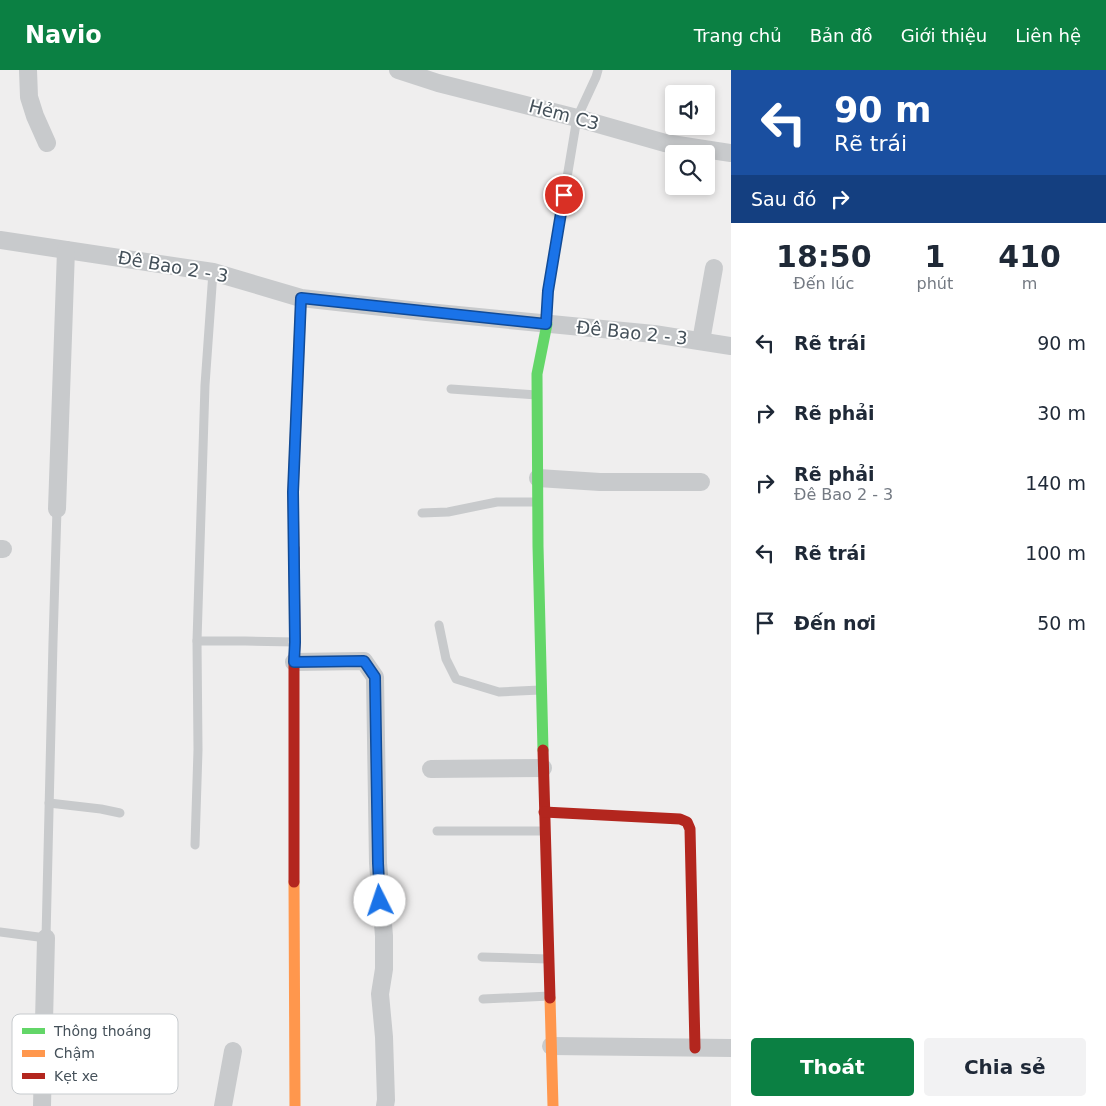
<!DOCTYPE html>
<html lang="vi">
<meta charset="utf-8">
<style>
body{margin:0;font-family:"DejaVu Sans",sans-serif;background:#f2f2f3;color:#1f2937;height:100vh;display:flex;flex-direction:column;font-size:19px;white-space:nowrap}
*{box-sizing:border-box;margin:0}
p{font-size:16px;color:#747a83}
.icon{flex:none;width:28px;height:28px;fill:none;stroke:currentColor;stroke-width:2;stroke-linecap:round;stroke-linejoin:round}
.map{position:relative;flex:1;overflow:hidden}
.drawer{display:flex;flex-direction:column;background:#fff;width:375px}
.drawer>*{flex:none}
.banner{background:#1a4fa0;color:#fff;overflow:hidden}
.tools{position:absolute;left:665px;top:15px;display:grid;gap:10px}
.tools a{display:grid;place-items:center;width:50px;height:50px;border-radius:5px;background:#fff;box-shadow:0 2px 8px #0003;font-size:25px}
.pin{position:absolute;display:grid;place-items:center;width:42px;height:42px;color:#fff;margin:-21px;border:2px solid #fff;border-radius:50%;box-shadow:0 1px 5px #0007}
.me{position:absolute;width:55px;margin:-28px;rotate:356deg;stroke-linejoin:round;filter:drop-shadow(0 0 4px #0008)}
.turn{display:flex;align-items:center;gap:18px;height:105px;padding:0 20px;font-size:22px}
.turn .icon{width:65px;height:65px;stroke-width:2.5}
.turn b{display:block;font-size:35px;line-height:42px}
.then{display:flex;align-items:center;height:48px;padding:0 20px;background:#0003;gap:10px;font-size:19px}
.eta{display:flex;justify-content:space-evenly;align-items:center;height:85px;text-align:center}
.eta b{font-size:30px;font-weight:700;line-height:35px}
.button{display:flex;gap:10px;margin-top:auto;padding:10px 20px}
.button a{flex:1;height:58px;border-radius:5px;background:#0b8043;color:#fff;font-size:20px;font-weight:700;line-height:58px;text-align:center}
.button a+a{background:#f2f2f3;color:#1f2937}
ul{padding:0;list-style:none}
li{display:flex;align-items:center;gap:15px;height:70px;padding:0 20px}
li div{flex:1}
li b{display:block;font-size:19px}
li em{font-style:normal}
header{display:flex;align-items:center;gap:30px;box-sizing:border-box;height:70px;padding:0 25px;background:#0b8043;color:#fff}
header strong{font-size:24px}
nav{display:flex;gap:28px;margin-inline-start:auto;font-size:18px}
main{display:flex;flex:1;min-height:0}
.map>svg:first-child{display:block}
</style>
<header>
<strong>Navio</strong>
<nav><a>Trang chủ</a><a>Bản đồ</a><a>Giới thiệu</a><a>Liên hệ</a></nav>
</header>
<main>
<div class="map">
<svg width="731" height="1036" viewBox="0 0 731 1036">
<rect width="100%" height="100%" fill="#efeeee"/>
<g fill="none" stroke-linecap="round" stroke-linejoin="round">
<g stroke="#c8cacc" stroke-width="9">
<polyline points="547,253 548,221 577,48 596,7 598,0"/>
<polyline points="451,319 537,325"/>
<polyline points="422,443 448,442 497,432 537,432"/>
<polyline points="439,555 446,589 456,609 499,622 540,620"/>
<polyline points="197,571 245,571 295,572"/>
<polyline points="49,733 101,739 120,743"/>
<polyline points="437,761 544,761"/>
<polyline points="195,775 198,680 197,571 205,315 213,202"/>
<polyline points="0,862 46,868 53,572 57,439"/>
<polyline points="482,887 548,889"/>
<polyline points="483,929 550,926"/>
</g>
<g stroke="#c8cacc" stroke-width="18">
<polyline points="28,0 29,27 35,46 47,73"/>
<polyline points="398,0 438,13 577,48 665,73 731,83"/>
<polyline points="0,170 213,202 301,228 427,242 654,264 731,276"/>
<polyline points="701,271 714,198"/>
<polyline points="538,408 600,412 701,412"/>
<polyline points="57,439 66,180"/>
<polyline points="0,479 3,479"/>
<polyline points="294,592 364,591 375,607 378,793 384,866 384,899 380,924 384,967 386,1030 385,1036"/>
<polyline points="431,699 543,698"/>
<polyline points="551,976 731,978"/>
<polyline points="42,1036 46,868"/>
<polyline points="223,1036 233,981"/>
</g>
<polyline stroke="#63d668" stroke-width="11" points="543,680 538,476 537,304 547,254"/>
<g stroke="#ff974d" stroke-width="11">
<polyline points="294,478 293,422 301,228"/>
<polyline points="294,812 295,1036"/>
<polyline points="550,928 553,1036"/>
</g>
<g stroke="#b3261e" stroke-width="11">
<polyline points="294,478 295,572 294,592 294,812"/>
<polyline points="543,680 550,928"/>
<polyline points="544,742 680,749 687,752 690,759 695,978"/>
</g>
</g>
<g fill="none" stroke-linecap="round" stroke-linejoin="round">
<g stroke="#114b97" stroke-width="12">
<polyline id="route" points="380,831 378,793 375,607 364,591 294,592 295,572 293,422 301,228 546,254 548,221 564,125"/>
</g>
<use href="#route" stroke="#1a73e8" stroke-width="9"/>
</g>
<g text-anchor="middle" stroke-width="4" stroke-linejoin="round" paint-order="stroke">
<g font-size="18" fill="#45515a" stroke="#fff">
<text transform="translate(564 45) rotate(15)" y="6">Hẻm C3</text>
<text transform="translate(173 197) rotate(10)" y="6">Đê Bao 2 - 3</text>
<text transform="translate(632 263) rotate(6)" y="6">Đê Bao 2 - 3</text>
</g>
</g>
<rect x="12" y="944" width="166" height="80" rx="8" fill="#fff" stroke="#c7cbce" stroke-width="1"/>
<rect x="22" y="958" width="23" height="6" fill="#63d668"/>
<rect x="22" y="980" width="23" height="7" fill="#ff974d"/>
<rect x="22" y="1003" width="23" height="6" fill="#b3261e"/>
<g font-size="14" fill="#45515a">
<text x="54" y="966">Thông thoáng</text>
<text x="54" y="988">Chậm</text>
<text x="54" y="1011">Kẹt xe</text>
</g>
</svg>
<div class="tools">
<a><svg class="icon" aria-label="sound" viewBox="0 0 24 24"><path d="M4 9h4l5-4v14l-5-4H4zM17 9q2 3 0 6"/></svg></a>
<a><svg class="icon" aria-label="search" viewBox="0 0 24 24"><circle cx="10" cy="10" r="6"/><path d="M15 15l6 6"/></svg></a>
</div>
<div class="pin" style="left:564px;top:125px;background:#d93025"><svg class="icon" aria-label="arrive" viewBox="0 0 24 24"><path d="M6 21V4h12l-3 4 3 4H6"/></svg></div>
<svg class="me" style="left:380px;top:831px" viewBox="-20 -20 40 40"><circle r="19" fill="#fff"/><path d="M0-13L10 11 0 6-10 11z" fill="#1a73e8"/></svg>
</div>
<section class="drawer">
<div class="banner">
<div class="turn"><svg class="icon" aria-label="left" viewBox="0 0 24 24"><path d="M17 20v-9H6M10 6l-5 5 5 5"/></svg><div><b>90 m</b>Rẽ trái</div></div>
<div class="then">Sau đó<svg class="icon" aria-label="right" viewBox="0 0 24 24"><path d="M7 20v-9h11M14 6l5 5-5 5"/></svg></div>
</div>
<div class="eta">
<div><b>18:50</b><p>Đến lúc</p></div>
<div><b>1</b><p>phút</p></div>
<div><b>410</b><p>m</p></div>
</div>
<ul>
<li><svg class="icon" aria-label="left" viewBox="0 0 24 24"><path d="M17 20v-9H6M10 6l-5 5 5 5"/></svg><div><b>Rẽ trái</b></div><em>90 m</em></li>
<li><svg class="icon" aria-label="right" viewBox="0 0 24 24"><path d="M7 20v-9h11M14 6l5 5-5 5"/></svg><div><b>Rẽ phải</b></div><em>30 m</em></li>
<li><svg class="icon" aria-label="right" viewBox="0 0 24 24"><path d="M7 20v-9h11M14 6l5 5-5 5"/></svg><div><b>Rẽ phải</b><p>Đê Bao 2 - 3</p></div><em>140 m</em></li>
<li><svg class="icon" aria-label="left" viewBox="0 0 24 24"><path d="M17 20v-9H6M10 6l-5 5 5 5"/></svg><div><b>Rẽ trái</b></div><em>100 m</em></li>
<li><svg class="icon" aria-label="arrive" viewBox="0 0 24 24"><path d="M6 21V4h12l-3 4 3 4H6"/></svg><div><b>Đến nơi</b></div><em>50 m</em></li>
</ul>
<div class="button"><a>Thoát</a><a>Chia sẻ</a></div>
</section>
</main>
